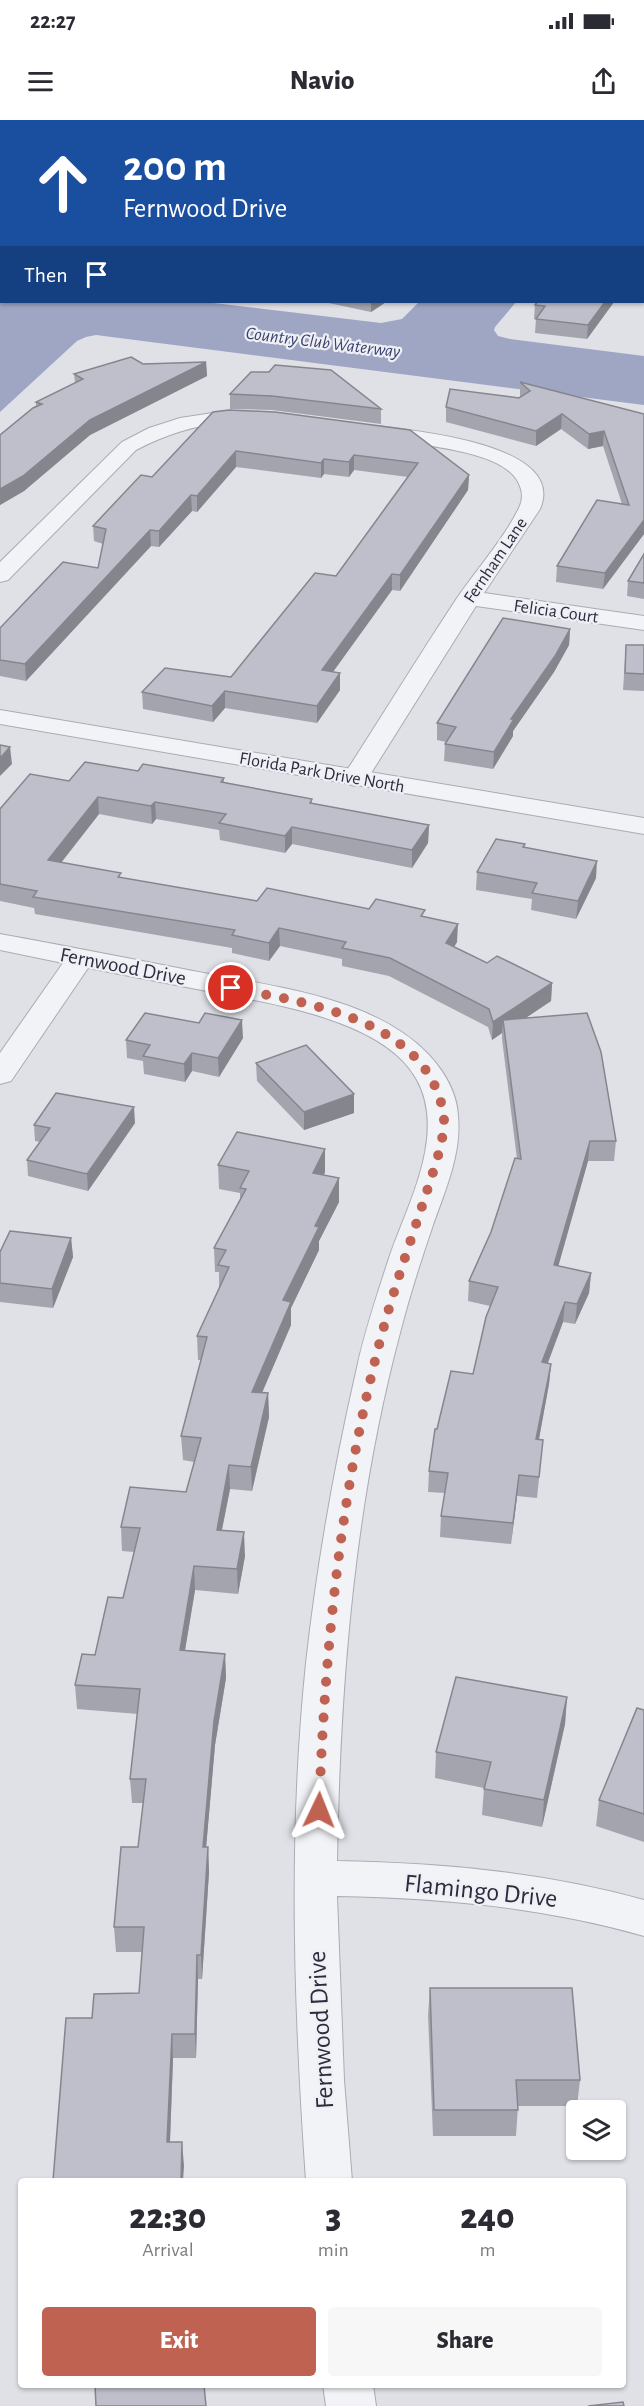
<!DOCTYPE html>
<style>
body{margin:0;font-family:"Alegreya Sans",sans-serif;background:#f7f7f7;color:#2b2b33;height:100vh;display:flex;flex-direction:column;font-size:22px;white-space:nowrap}
*{box-sizing:border-box;margin:0}
p{font-size:20px;color:#7c7c81}
.icon{flex:none;width:33px;height:33px;fill:none;stroke:currentColor;stroke-width:2;stroke-linecap:round;stroke-linejoin:round}
.map{position:relative;flex:1;overflow:hidden}
.drawer{position:absolute;left:18px;top:2058px;width:608px;height:210px;display:flex;flex-direction:column;background:#fff;border-radius:6px;box-shadow:0 2px 4px #0004}
.drawer>*{flex:none}
.top-card{position:absolute;left:0px;top:0px;width:645px;height:183px;box-shadow:0 2px 4px #0004;background:#1a4fa0;color:#fff;overflow:hidden}
.tools{position:absolute;left:566px;top:1980px;display:grid;gap:12px}
.tools a{display:grid;place-items:center;width:60px;height:60px;border-radius:6px;background:#fff;box-shadow:0 2px 4px #0004;font-size:30px}
.pin{position:absolute;display:grid;place-items:center;width:51px;height:51px;color:#fff;margin:-26px;border:3px solid #fff;border-radius:50%;box-shadow:0 2px 6px #0007}
.me{position:absolute;width:66px;margin:-33px;rotate:2deg;stroke-linejoin:round;filter:drop-shadow(0 0 4px #0008)}
.turn{display:flex;align-items:center;gap:21px;height:126px;padding:0 24px;font-size:27px}
.turn .icon{width:78px;height:78px;stroke-width:2.5}
.turn b{display:block;font-size:42px;line-height:51px}
.then{display:flex;align-items:center;height:57px;padding:0 24px;background:#0003;gap:12px;font-size:22px}
.eta{display:flex;justify-content:space-evenly;align-items:center;height:102px;text-align:center}
.eta b{font-size:36px;font-weight:800;line-height:42px}
.primary-button{display:flex;gap:12px;margin-top:auto;padding:12px 24px}
.primary-button a{flex:1;height:69px;border-radius:6px;background:#bf6252;color:#fff;font-size:24px;font-weight:800;line-height:69px;text-align:center}
.primary-button a+a{background:#f7f7f7;color:#2b2b33}
.status{display:flex;justify-content:space-between;align-items:center;height:42px;padding:0 30px;background:#fff;direction:ltr}
.status svg{height:16px;fill:currentColor}
header{display:flex;justify-content:space-between;align-items:center;height:78px;padding:0 24px;background:#fff;font-size:27px;font-weight:800}
.map>svg:first-child{display:block}
</style>
<div class="status"><b>22:27</b><svg viewBox="0 0 49 12"><path d="M0 12V9h3v3zM5 12V6h3v6zM10 12V3h3v9zM15 12V0h3v12zM26 1h20v11H26zM47 4h2v5h-2z"/></svg></div>
<header><svg class="icon" aria-label="menu" viewBox="0 0 24 24"><path d="M4 6h16M4 12h16M4 18h16"/></svg>Navio<svg class="icon" aria-label="share" viewBox="0 0 24 24"><path d="M12 15V3M7 8l5-5 5 5M5 13v7h14v-7"/></svg></header>
<div class="map">
<svg width="644" height="2286" viewBox="0 0 644 2286">
<rect width="100%" height="100%" fill="#e0e1e7"/>
<polygon fill="#9fa6c4" points="0,155 2,182 205,182 381,203 402,199 419,182 516,182 495,207 494,210 498,216 510,219 644,236 644,285 96,215 86,217 77,221 0,292"/>
<g fill="none" stroke-linecap="round" stroke-linejoin="round">
<g stroke="#aaabb4" stroke-width="2">
<g id="minor">
<polygon points="103,0 120,0 102,2"/>
<polygon points="0,79 2,79 0,90"/>
<path d="M226,291L259,293L262,297L259,301C248,304 237,302 226,303C193,305 165,315 136,330L8,460L0,462V442L122,322L149,308L180,298Z"/>
<path d="M377,306C414,311 568,324 540,389L484,473L644,496V510L476,486L368,658L364,663L355,666L346,663L342,658C381,598 418,537 457,478C477,449 503,420 519,388C523,380 523,371 518,362C501,327 404,325 370,316L367,312L370,308Z"/>
<path d="M0,814C61,825 122,837 183,849C260,865 371,874 428,934C444,951 457,973 458,996C462,1034 444,1073 432,1108C420,1143 409,1178 400,1213C354,1385 340,1564 337,1741C441,1743 543,1752 644,1780V1816C543,1787 441,1778 337,1776L344,1960L352,2061H306C294,1889 288,1716 306,1543C317,1445 334,1348 356,1252C364,1213 377,1175 389,1138C407,1085 447,1015 417,960C385,900 273,884 212,872C171,864 130,856 88,848L11,961L0,964V933L63,843L0,830Z"/>
<polygon points="323,2265 373,2265 376,2286 326,2286"/>
</g>
</g>
<g stroke="#aaabb4" stroke-width="2">
<g id="tertiary">
<polygon points="119,0 148,0 149,2 120,2"/>
<polygon points="0,590 644,698 644,714 0,604"/>
</g>
</g>
<use href="#minor" fill="#f2f3f6" fill-rule="evenodd"/>
<use href="#tertiary" fill="#f2f3f6" fill-rule="evenodd"/>
</g>
<g fill="#a3a4ae">
<polygon points="324,182 386,182 371,192"/>
<polygon points="537,182 614,182 587,219 535,213 536,199 534,199 535,185"/>
<polygon points="206,242 207,256 90,315 24,371 0,385 0,315 36,286 36,282 75,263 74,254 143,244"/>
<polygon points="251,252 381,289 381,304 272,290 230,289 230,274"/>
<polygon points="520,262 644,294 644,414 603,469 556,462 557,446 622,384 603,326 588,329 561,309 536,326 446,302 446,287 519,278 520,277"/>
<polygon points="213,292 469,355 468,370 400,471 392,470 333,552 340,570 317,603 225,588 213,602 143,589 142,572 231,557 336,456 408,357 354,350 349,357 324,354 321,358 236,347 197,392 192,391 159,427 151,426 26,561 0,556 0,508 98,448 103,424 94,421 93,406 152,357"/>
<polygon points="644,434 644,479 627,476 628,461"/>
<polygon points="570,509 569,525 554,552 513,611 513,616 493,649 444,641 445,624 446,622 437,620 437,603"/>
<polygon points="626,525 644,525 644,571 623,570"/>
<polygon points="138,651 224,658 224,662 312,679 312,683 429,705 428,723 412,748 292,724 285,733 220,720 219,710 156,699 152,704 99,694 61,743 122,758 257,781 369,789 425,797 457,822 454,827 487,843 552,863 551,881 525,898 616,1021 614,1041 588,1041 558,1146 591,1153 589,1173 575,1204 563,1202 548,1243 551,1244 549,1264 539,1319 543,1320 537,1378 517,1376 511,1424 440,1417 441,1396 445,1373 428,1372 429,1351 437,1309 473,1254 490,1186 468,1181 469,1161 491,1112 517,1039 502,919 502,913 492,920 488,907 389,856 342,846 342,839 280,826 269,841 232,833 232,828 35,794 34,788 0,781 0,689 69,661"/>
<polygon points="524,728 596,758 576,799 531,790 532,779 476,770 477,752"/>
<polygon points="243,918 219,957 192,951 185,962 144,954 143,941 127,938 126,920"/>
<polygon points="256,943 354,993 304,1010 257,961"/>
<polygon points="135,1003 88,1071 28,1056 27,1040 40,1022 35,1021 34,1005"/>
<polygon points="218,1045 325,1052 324,1055 339,1058 339,1082 319,1121 319,1130 291,1188 291,1205 262,1273 268,1273 269,1297 252,1371 230,1369 222,1410 245,1436 238,1474 195,1470 185,1530 225,1534 226,1558 215,1625 206,1727 208,1727 209,1752 202,1859 198,1859 196,1938 173,1938 170,2022 184,2046 92,1898 139,1873 142,1832 116,1832 114,1807 138,1727 143,1683 132,1683 130,1659 138,1594 77,1589 75,1565 95,1535 123,1478 134,1432 122,1431 121,1407 186,1372 194,1342 183,1340 181,1316 201,1240 198,1240 197,1216 219,1168 219,1152 215,1152 214,1128 240,1079 240,1073 219,1069"/>
<polygon points="71,1118 73,1137 53,1188 0,1182 0,1132"/>
<polygon points="567,1577 565,1604 542,1707 482,1695 484,1668 435,1658 436,1632"/>
<polygon points="644,1590 644,1722 596,1706 599,1680"/>
<polygon points="430,1868 580,1960 577,1986 518,1986 516,2016 433,2016 428,1895"/>
</g>
<g fill="#85868d">
<polygon points="395,0 409,0 407,2 394,2"/>
<polygon points="2,38 2,51 0,52 0,39"/>
<polygon points="371,182 386,182 371,192"/>
<polygon points="605,182 614,182 587,219 588,205"/>
<polygon points="206,242 207,256 90,315 24,371 0,385 0,369 90,300"/>
<polygon points="562,294 561,309 536,326 536,311"/>
<polygon points="604,311 603,326 588,329 589,314"/>
<polygon points="236,331 236,347 197,392 197,376"/>
<polygon points="354,335 354,350 349,357 349,342"/>
<polygon points="324,339 324,354 321,358 321,343"/>
<polygon points="469,355 468,370 400,471 400,455"/>
<polygon points="191,375 192,391 159,427 159,411"/>
<polygon points="644,400 644,414 603,469 605,453"/>
<polygon points="150,410 151,426 26,561 25,544"/>
<polygon points="392,454 392,470 322,567 322,550"/>
<polygon points="570,509 569,525 554,552 513,611 513,616 493,649 494,632 511,599"/>
<polygon points="340,553 340,570 317,603 317,586"/>
<polygon points="225,571 225,588 213,602 212,586"/>
<polygon points="10,627 12,644 0,656 0,638"/>
<polygon points="98,677 99,694 49,758 48,740"/>
<polygon points="155,682 156,699 152,704 151,686"/>
<polygon points="429,705 428,723 412,748 412,730"/>
<polygon points="292,707 292,724 285,733 285,716"/>
<polygon points="597,741 596,758 576,799 578,781"/>
<polygon points="458,804 457,822 445,841 446,823"/>
<polygon points="279,808 280,826 269,841 269,823"/>
<polygon points="552,863 551,881 505,912 503,900 502,913 492,920 493,902"/>
<polygon points="242,900 243,918 219,957 218,938"/>
<polygon points="192,933 192,951 185,962 184,944"/>
<polygon points="354,974 354,993 304,1010 304,992"/>
<polygon points="134,987 135,1003 88,1071 87,1054"/>
<polygon points="590,1021 588,1041 553,1165 554,1145"/>
<polygon points="325,1029 325,1052 313,1076 313,1053"/>
<polygon points="339,1058 339,1082 319,1121 319,1130 291,1188 291,1205 252,1296 252,1272 283,1180 315,1106"/>
<polygon points="71,1118 73,1137 53,1188 52,1169"/>
<polygon points="591,1153 589,1173 575,1204 577,1184"/>
<polygon points="565,1182 563,1202 540,1263 542,1242"/>
<polygon points="551,1244 549,1264 535,1340 536,1319"/>
<polygon points="268,1273 269,1297 252,1371 251,1347"/>
<polygon points="229,1345 230,1369 217,1434 217,1410"/>
<polygon points="519,1355 517,1376 511,1424 513,1403"/>
<polygon points="244,1412 245,1436 238,1474 237,1449"/>
<polygon points="194,1446 195,1470 181,1554 180,1530"/>
<polygon points="225,1534 226,1558 215,1625 204,1752 203,1727 214,1601"/>
<polygon points="567,1577 565,1604 542,1707 544,1680"/>
<polygon points="208,1727 209,1752 202,1859 201,1835"/>
<polygon points="197,1835 198,1859 196,1938 195,1914"/>
<polygon points="172,1914 173,1938 169,2046 167,2022"/>
<polygon points="182,2022 184,2046 183,2061 181,2061"/>
</g>
<g fill="#bebfca" stroke="#85868d" stroke-width="1.5">
<polygon points="1,0 53,0 51,2 2,2 2,38 0,39 0,1"/>
<polygon points="338,0 395,0 394,2 336,2"/>
<polygon points="477,0 494,0 495,2 475,2"/>
<polygon points="537,182 605,182 588,205 536,199 545,186 535,185"/>
<polygon points="131,237 143,244 206,242 90,300 23,356 0,369 0,315 33,288 42,284 36,282 83,259 74,254"/>
<polygon points="275,245 331,250 381,289 272,276 230,274 251,252 269,252"/>
<polygon points="520,262 644,294 644,400 605,453 557,446 597,380 629,385 604,311 589,314 562,294 536,311 446,287 450,269 519,278 530,271"/>
<polygon points="229,290 275,292 410,310 469,355 400,455 392,454 322,550 340,553 317,586 225,571 212,586 142,572 165,548 231,557 315,453 336,456 418,343 354,335 349,342 324,339 321,343 236,331 197,376 191,375 159,411 150,410 25,544 0,540 0,508 63,442 98,448 106,409 93,406 141,355 152,357 213,292"/>
<polygon points="644,434 644,463 628,461"/>
<polygon points="503,498 570,509 555,536 511,599 514,599 494,632 445,624 456,607 437,603"/>
<polygon points="626,525 644,525 644,554 625,553"/>
<polygon points="0,625 10,627 0,638"/>
<polygon points="85,642 138,651 143,644 224,658 221,662 312,679 310,683 429,705 412,730 292,707 285,716 219,703 226,694 155,682 151,686 98,677 48,740 121,753 118,757 257,781 267,768 369,789 376,779 425,790 421,796 458,804 446,823 487,843 497,836 552,863 493,902 489,889 390,838 342,828 346,822 279,808 269,823 232,815 235,810 33,777 37,771 0,764 0,689 30,654 69,661"/>
<polygon points="496,719 525,724 523,727 597,741 578,781 532,773 537,763 477,752"/>
<polygon points="145,893 199,903 205,893 242,900 218,938 192,933 184,944 143,936 150,925 126,920"/>
<polygon points="587,893 601,932 616,1021 590,1021 554,1145 591,1153 577,1184 565,1182 542,1242 551,1244 536,1319 543,1320 539,1357 519,1355 513,1403 441,1396 448,1353 429,1351 435,1309 437,1309 451,1251 473,1254 486,1197 498,1167 469,1161 491,1112 515,1038 521,1039 503,900"/>
<polygon points="306,925 354,974 304,992 256,943"/>
<polygon points="56,973 134,987 87,1054 27,1040 50,1008 34,1005"/>
<polygon points="237,1012 325,1029 313,1053 339,1058 315,1106 319,1107 283,1180 291,1182 252,1272 268,1273 251,1347 229,1345 217,1410 244,1412 237,1449 194,1446 180,1530 225,1534 214,1601 203,1727 208,1727 201,1835 197,1835 195,1914 172,1914 167,2022 182,2022 181,2061 53,2061 66,1898 92,1898 94,1874 139,1873 144,1807 114,1807 121,1727 138,1727 146,1659 130,1659 140,1569 75,1565 82,1534 95,1535 108,1477 123,1478 140,1408 121,1407 130,1367 186,1372 201,1318 181,1316 207,1217 197,1216 229,1147 218,1145 226,1130 214,1128 246,1069 240,1068 249,1051 218,1045"/>
<polygon points="10,1111 71,1118 52,1169 0,1163 0,1132"/>
<polygon points="456,1557 567,1577 544,1680 484,1669 491,1642 436,1632"/>
<polygon points="637,1588 644,1590 644,1694 599,1680"/>
<polygon points="430,1868 572,1868 580,1960 516,1960 518,1990 434,1990"/>
<polygon points="95,2265 204,2265 206,2286 96,2286"/>
<polygon points="623,2282 624,2286 588,2286"/>
</g>
<g fill="none" stroke-linecap="round" stroke-linejoin="round">
<path stroke="#bf6252" stroke-width="10" stroke-dasharray="0 18" d="M231,868C299,881 408,897 437,971C441,980 443,990 444,999C444,1023 434,1048 427,1071C414,1111 400,1151 388,1192C342,1353 325,1523 319,1690"/>
</g>
<g text-anchor="middle" stroke-width="4.5" stroke-linejoin="round" paint-order="stroke">
<g font-size="18" font-style="italic" fill="#39416d" stroke="#eff0f5">
<text transform="translate(323 222) rotate(7)" y="6">Country Club Waterway</text>
</g>
<g font-size="18" fill="#2b2c3d" stroke="#eff0f5">
<text transform="translate(495 440) rotate(-56)" y="6">Fernham Lane</text>
<text transform="translate(556 491) rotate(8)" y="6">Felicia Court</text>
<text transform="translate(322 652) rotate(10)" y="6">Florida Park Drive North</text>
</g>
<g font-size="21" fill="#2b2c3d" stroke="#eff0f5">
<text transform="translate(123 846) rotate(11)" y="7">Fernwood Drive</text>
</g>
<g font-size="26" fill="#2b2c3d" stroke="#eff0f5">
<text transform="translate(481 1770) rotate(6)" y="9">Flamingo Drive</text>
<text transform="translate(320 1910) rotate(-93)" y="9">Fernwood Drive</text>
</g>
</g>
</svg>
<div class="tools">
<a><svg class="icon" aria-label="layers" viewBox="0 0 24 24"><path d="M12 4l9 5-9 5-9-5zM3 14l9 5 9-5"/></svg></a>
</div>
<div class="pin" style="left:231px;top:868px;background:#d93025"><svg class="icon" aria-label="arrive" viewBox="0 0 24 24"><path d="M6 21V4h12l-3 4 3 4H6"/></svg></div>
<svg class="me" style="left:319px;top:1690px" viewBox="-20 -20 40 40"><path d="M0-17L14 15 0 8-14 15z" fill="#bf6252" stroke="#fff" stroke-width="4"/></svg>
<div class="top-card">
<div class="turn"><svg class="icon" aria-label="ahead" viewBox="0 0 24 24"><path d="M12 20V5M6 11l6-6 6 6"/></svg><div><b>200 m</b>Fernwood Drive</div></div>
<div class="then">Then<svg class="icon" aria-label="arrive" viewBox="0 0 24 24"><path d="M6 21V4h12l-3 4 3 4H6"/></svg></div>
</div>
<section class="drawer">
<div class="eta">
<div><b>22:30</b><p>Arrival</p></div>
<div><b>3</b><p>min</p></div>
<div><b>240</b><p>m</p></div>
</div>
<div class="primary-button"><a>Exit</a><a>Share</a></div>
</section>
</div>
